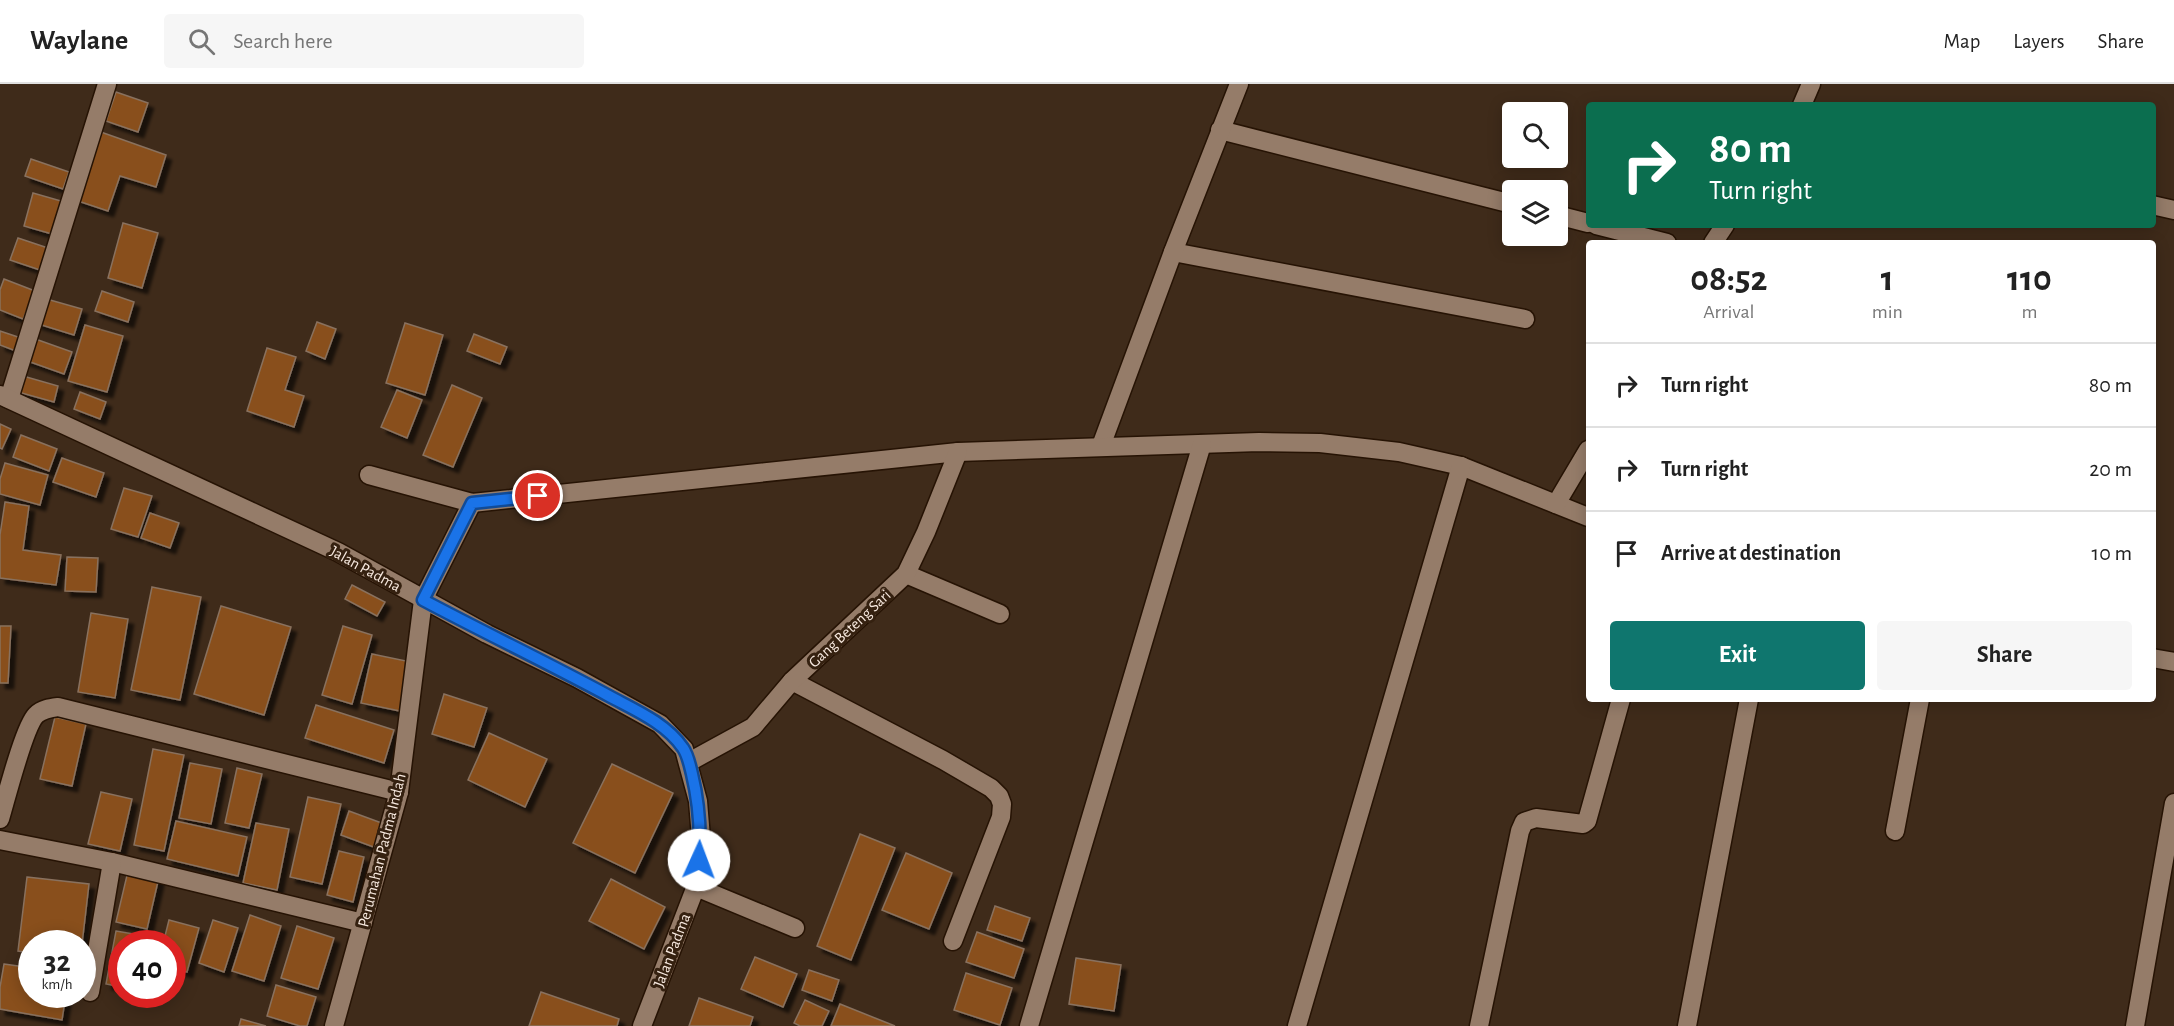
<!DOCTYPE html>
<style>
body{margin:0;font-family:"Alegreya Sans",sans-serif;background:#f6f6f6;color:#222;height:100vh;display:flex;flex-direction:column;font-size:22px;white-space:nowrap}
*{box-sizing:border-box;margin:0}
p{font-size:20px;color:#767676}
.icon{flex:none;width:33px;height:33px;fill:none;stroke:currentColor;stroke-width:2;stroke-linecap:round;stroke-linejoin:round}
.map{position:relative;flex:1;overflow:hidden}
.sheet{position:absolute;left:1586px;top:156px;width:570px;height:462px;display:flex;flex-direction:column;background:#fff;border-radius:6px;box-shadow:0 3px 15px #0003}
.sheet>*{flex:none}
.guide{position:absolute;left:1586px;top:18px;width:570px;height:126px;border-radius:6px;box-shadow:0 3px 15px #0003;background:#0b6e4f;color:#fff;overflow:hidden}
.buttons{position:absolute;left:1502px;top:18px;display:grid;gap:12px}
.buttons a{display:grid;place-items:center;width:66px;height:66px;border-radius:6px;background:#fff;box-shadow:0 3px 15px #0003;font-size:30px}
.speed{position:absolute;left:18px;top:846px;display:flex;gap:12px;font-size:30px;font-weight:700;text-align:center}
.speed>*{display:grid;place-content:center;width:78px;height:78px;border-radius:50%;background:#fff;box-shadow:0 3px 15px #0003;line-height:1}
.speed small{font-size:15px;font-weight:400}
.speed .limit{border:9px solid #d22;background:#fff;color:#111}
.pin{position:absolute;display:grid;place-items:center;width:51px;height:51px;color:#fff;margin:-26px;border:3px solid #fff;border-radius:50%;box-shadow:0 2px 6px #0007}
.me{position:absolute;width:66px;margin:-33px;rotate:2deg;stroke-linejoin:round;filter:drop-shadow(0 0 4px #0008)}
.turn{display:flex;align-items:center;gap:21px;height:126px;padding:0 24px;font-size:27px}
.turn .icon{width:78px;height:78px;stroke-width:2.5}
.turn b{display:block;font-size:42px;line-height:51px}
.eta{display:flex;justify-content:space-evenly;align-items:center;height:102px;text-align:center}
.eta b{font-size:36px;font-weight:600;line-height:42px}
.primary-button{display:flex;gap:12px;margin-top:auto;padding:12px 24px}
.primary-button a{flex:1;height:69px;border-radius:6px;background:#0f766e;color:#fff;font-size:24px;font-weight:600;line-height:69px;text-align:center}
.primary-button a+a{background:#f6f6f6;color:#222}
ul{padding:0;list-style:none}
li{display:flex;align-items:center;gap:18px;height:84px;padding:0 24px;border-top:2px solid #e0e0e0}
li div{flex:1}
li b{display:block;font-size:22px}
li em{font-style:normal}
header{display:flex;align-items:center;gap:36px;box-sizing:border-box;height:84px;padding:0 30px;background:#fff;border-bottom:2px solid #e0e0e0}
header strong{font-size:28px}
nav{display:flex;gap:33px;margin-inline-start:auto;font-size:21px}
.search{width:420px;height:54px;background:#f6f6f6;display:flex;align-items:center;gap:15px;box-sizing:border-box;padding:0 21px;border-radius:6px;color:#767676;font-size:22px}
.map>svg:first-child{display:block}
</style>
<header>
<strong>Waylane</strong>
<div class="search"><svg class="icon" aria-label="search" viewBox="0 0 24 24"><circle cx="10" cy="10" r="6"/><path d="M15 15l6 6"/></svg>Search here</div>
<nav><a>Map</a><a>Layers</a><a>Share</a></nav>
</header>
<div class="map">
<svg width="2174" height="942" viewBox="0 0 2174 942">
<defs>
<filter id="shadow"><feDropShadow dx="5.5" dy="5.5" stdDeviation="1.5" flood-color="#0009"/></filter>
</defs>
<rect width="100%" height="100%" fill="#3f2b1a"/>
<g fill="#89501b" stroke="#89715e" stroke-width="1.5" filter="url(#shadow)">
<polygon points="116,8 148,19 138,48 106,37"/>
<polygon points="98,47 166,71 156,103 120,92 108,127 75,116"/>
<polygon points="31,75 69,88 63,105 25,92"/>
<polygon points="33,109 61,117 52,150 24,142"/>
<polygon points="123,139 158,149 142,204 108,194"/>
<polygon points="18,154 48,164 40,186 10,176"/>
<polygon points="4,195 35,207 23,235 0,226 0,206"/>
<polygon points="102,207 134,218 128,238 95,227"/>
<polygon points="43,214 82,225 74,251 35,239"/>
<polygon points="317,238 336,245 325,275 306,267"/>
<polygon points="405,239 443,251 425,311 386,299"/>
<polygon points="85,241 123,252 107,308 68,297"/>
<polygon points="0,247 21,254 16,267 0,261"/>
<polygon points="474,250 507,263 500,280 467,267"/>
<polygon points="27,252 72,268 64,290 19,274"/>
<polygon points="267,264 296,273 285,306 304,312 294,343 247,327"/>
<polygon points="23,292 58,302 54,318 18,308"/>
<polygon points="452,301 482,314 453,383 423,371"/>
<polygon points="397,306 422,316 407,354 381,343"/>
<polygon points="80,308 106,318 100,335 74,325"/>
<polygon points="0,340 11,345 2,365 0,364"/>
<polygon points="21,351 57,365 49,387 13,373"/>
<polygon points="62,374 104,389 96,413 53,398"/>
<polygon points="5,379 48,391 40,421 0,410 0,395"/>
<polygon points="124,404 152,412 138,453 111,445"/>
<polygon points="5,418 29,422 23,466 61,471 56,501 0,494 0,451"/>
<polygon points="150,429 179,439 170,464 141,454"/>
<polygon points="67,473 98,474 96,508 65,507"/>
<polygon points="352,501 385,518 377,532 345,515"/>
<polygon points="152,503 201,513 180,616 131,606"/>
<polygon points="221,522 291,543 264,631 194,610"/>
<polygon points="91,529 128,535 115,614 78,608"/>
<polygon points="0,542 11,542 8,599 0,599"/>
<polygon points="343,542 372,551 352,620 322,611"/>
<polygon points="372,570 411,578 400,627 361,619"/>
<polygon points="444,610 487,624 474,663 432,650"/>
<polygon points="316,621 394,646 384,679 305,654"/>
<polygon points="55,633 86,640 72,702 40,695"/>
<polygon points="489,649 547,675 525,723 468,696"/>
<polygon points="153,665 184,671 164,767 134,761"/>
<polygon points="190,679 222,685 211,740 179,734"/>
<polygon points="612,680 673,709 635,789 573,759"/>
<polygon points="237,684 262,690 249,744 225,739"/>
<polygon points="101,708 132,715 120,767 88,760"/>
<polygon points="308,713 341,720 322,800 290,793"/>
<polygon points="349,727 387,741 379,765 341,751"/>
<polygon points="176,737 247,753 238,792 167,775"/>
<polygon points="256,739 289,745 277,806 243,799"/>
<polygon points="860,750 895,764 851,876 817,862"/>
<polygon points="339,767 364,773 353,818 327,811"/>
<polygon points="906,769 952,789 929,845 882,826"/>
<polygon points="128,787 159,793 147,845 116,838"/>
<polygon points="27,793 89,800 82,860 32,860 32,869 18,867"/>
<polygon points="611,795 665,823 644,865 589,837"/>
<polygon points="995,822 1030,834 1022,857 987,846"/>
<polygon points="250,831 281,842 264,897 232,887"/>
<polygon points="169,836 199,844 187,888 172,884 172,860 163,860"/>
<polygon points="213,836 238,844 224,888 199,879"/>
<polygon points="297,842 334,854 318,905 281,894"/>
<polygon points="116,847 151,853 150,860 122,860 122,903 106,900"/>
<polygon points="977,848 1024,865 1014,894 966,878"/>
<polygon points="755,873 797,890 783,923 741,905"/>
<polygon points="1076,874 1121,881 1114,927 1069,920"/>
<polygon points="4,880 32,884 32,910 66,910 62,936 0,925 0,903"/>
<polygon points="809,886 839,896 832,917 802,906"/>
<polygon points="966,889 1012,904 1000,941 954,926"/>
<polygon points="276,901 316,913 307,942 300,942 267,932"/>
<polygon points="541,908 619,935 617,942 529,942"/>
<polygon points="699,914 753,933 750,942 689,942"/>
<polygon points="805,916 829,927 822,942 800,942 794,939"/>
<polygon points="840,920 895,942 831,942"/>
<polygon points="241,935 266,942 239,942"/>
</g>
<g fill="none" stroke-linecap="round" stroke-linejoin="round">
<g stroke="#261304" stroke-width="21">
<g id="lane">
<polyline points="423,516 472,419"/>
<polyline points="696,803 795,844"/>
</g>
</g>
<g stroke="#261304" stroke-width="21">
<g id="street">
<polyline points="1802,21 1811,0"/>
<polyline points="1220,46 1512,120"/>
<polyline points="2152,121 2174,126"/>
<polyline points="1557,131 1588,139"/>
<polyline points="1596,141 1667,159"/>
<polyline points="1713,159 1725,141"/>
<polyline points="1173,168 1525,235"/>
<polyline points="9,315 107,0"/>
<polyline points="1101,362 1173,168 1239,0"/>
<polyline points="369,391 472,419 958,368 1259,358 1320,359 1399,368 1461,382 1588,433"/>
<polyline points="1556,420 1588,366"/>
<polyline points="906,490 1000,530"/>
<polyline points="2152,574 2174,578"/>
<polyline points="792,597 943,676 991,704 999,712 1002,720 1001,733 953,857"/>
<polyline points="689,678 753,643 792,597 906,490 926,448 958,368"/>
<path d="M0,735C6,715 24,643 36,631C42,625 50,624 58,623L399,708"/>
<polyline points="1895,747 1920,615"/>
<polyline points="0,756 112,778 363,839"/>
<polyline points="90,908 112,778"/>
<polyline points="334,942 399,708 423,516"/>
<polyline points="1029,942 1202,360"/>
<polyline points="1297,942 1461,382"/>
<polyline points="1479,942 1520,747 1524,738 1536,734 1583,740 1587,737 1621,615"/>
<polyline points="1687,942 1749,615"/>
<polyline points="2135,942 2174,719"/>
</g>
</g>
<g stroke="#261304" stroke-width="21">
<polyline id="secondary" points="0,311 338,468 487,550 577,594 660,640 684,665 698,717 701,754 698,797 642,942"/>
</g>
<use href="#lane" stroke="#957c69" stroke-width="18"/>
<use href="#street" stroke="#957c69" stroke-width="18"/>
<use href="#secondary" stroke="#957c69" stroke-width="18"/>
</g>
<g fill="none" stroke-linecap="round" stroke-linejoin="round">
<g stroke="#114b97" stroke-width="15">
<path id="route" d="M538,412L472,419L423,516C485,549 548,579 609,612C635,626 666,639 683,664C688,671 690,682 692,690C699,719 701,746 699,776"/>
</g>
<use href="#route" stroke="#1a73e8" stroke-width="10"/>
</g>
<g text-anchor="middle" stroke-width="6" stroke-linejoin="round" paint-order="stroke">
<g font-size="16" fill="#f7e9df" stroke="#352110">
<text transform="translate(366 484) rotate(29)" y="6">Jalan Padma</text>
<text transform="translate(849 544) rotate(-43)" y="6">Gang Beteng Sari</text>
<text transform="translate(381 766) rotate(-76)" y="6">Perumahan Padma Indah</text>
<text transform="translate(671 866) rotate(-69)" y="6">Jalan Padma</text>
</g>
</g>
</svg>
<div class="buttons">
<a><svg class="icon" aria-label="search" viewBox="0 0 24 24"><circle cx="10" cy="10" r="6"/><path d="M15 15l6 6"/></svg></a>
<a><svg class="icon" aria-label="layers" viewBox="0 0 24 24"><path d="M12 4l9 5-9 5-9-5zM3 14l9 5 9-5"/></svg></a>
</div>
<div class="speed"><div>32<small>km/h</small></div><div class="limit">40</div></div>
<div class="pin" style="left:538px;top:412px;background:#d93025"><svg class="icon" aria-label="arrive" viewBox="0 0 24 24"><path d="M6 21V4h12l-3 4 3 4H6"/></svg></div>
<svg class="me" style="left:699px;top:776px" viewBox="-20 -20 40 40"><circle r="19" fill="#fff"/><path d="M0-13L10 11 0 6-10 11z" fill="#1a73e8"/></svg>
<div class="guide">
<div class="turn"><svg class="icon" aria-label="right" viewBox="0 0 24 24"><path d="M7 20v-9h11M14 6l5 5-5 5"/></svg><div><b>80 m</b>Turn right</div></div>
</div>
<section class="sheet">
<div class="eta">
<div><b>08:52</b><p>Arrival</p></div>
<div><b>1</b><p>min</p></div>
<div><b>110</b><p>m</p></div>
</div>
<ul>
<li><svg class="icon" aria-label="right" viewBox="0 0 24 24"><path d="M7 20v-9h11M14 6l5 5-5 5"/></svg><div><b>Turn right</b></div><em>80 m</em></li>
<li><svg class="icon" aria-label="right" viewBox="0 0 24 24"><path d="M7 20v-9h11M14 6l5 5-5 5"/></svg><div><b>Turn right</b></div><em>20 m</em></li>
<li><svg class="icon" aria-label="arrive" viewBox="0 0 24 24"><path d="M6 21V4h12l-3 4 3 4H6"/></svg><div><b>Arrive at destination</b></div><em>10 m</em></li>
</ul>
<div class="primary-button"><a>Exit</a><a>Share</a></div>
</section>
</div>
